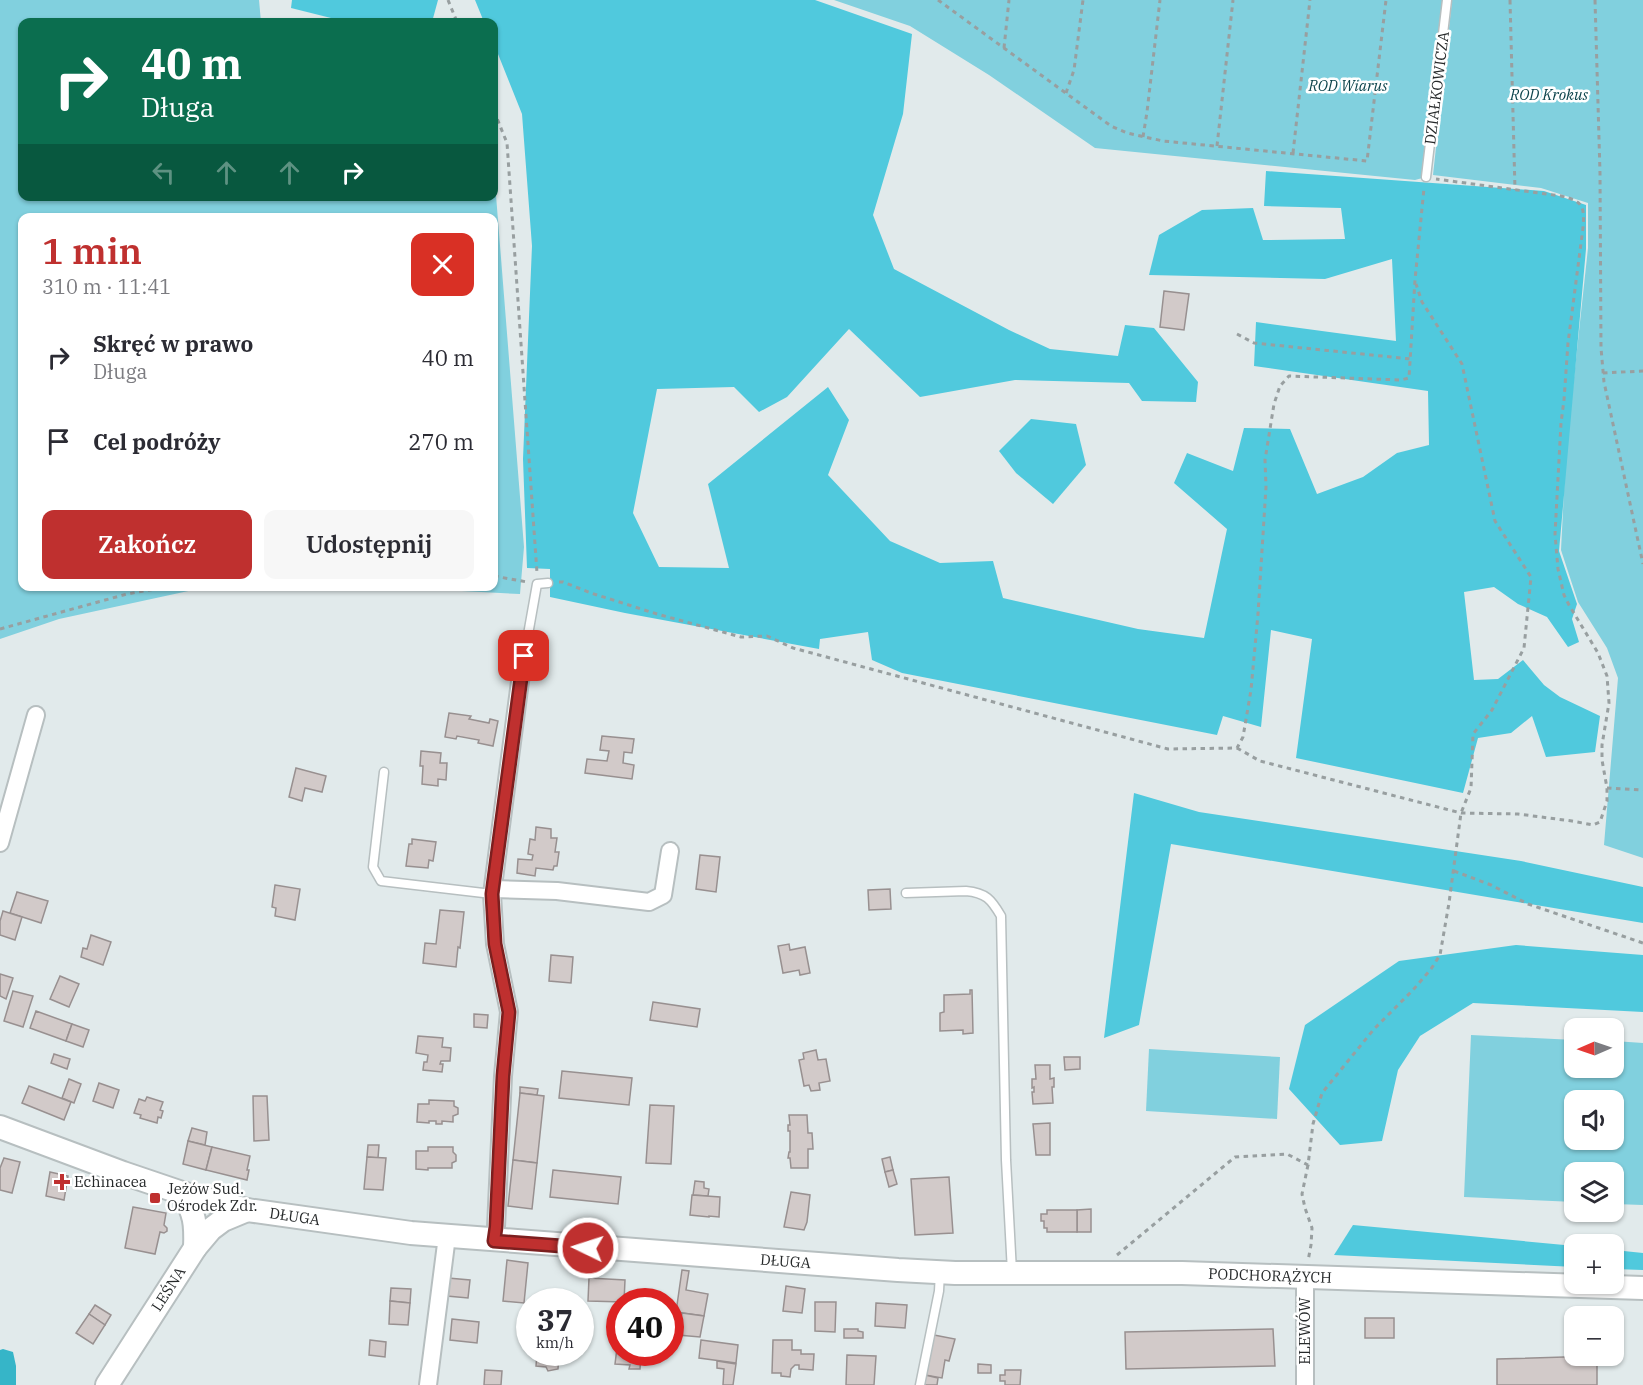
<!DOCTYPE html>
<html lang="pl">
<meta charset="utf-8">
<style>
body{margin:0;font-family:"IBM Plex Serif",serif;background:#f7f7f7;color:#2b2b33;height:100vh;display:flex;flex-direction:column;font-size:22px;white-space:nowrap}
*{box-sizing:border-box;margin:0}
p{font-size:20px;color:#7c7c81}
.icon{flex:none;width:33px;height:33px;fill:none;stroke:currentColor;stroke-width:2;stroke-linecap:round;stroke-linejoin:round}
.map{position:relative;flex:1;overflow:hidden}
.drawer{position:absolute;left:18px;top:213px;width:480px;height:378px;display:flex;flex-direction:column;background:#fff;border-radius:12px;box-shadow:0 2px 4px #0004}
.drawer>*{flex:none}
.banner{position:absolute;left:18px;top:18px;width:480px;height:183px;border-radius:12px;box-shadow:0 2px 4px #0004;background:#0b6e4f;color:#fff;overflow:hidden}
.needle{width:39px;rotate:268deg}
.buttons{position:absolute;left:1564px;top:1018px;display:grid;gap:12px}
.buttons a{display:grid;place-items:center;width:60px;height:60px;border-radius:12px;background:#fff;box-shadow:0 2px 4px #0004;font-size:30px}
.speed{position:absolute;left:516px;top:1288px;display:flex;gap:12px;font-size:30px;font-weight:700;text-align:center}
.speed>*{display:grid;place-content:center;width:78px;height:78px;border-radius:50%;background:#fff;box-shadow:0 2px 4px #0004;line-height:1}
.speed small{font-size:15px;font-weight:400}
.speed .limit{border:9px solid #d22;background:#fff;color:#111}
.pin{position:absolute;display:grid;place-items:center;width:51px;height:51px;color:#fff;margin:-26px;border-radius:12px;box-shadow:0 3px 9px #0006}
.me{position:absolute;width:66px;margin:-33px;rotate:274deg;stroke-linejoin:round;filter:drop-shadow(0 0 4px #0008)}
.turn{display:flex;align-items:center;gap:21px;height:126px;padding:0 24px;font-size:27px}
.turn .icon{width:78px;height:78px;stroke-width:2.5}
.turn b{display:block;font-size:42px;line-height:51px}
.lanes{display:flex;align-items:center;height:57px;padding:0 24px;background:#0003;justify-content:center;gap:30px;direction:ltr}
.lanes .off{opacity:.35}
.round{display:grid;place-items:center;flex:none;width:63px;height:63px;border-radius:12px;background:#f7f7f7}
.summary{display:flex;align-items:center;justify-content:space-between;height:102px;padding:0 24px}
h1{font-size:36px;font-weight:600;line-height:45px;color:#bf302f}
.action{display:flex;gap:12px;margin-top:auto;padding:12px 24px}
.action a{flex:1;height:69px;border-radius:12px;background:#bf302f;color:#fff;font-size:24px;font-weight:600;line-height:69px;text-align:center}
.action a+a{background:#f7f7f7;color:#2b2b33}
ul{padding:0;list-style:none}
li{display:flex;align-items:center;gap:18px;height:84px;padding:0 24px}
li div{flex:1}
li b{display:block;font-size:22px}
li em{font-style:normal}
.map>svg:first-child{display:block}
</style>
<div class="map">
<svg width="1643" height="1385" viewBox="0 0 1643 1385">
<rect width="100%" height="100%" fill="#e1eaeb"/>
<g fill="#81d0de" fill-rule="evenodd">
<polygon points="0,0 259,0 261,22 22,22 22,196 494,196 494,170 524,547 520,594 385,587 494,586 494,218 22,218 22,586 253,587 193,590 59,619 0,639"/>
<polygon points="834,0 1445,0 1426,177 1415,180 1095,148 989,75 910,26"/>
<polygon points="1452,0 1643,0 1643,858 1604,845 1618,678 1607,648 1578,602 1561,550 1566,452 1588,248 1588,203 1541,188 1433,175"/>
<path d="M1471,1035L1575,1040V1068H1614V1041L1643,1043V1205L1614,1204V1173H1575V1202L1464,1197ZM1575,1101H1614V1140H1575Z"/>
<polygon points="1149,1049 1280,1057 1277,1119 1146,1111"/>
</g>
<g fill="#50c9dd">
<polygon points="292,0 438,0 432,22 347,22 291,8"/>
<polygon points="475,0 815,0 912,34 903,114 873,215 894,269 1009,330 1050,349 1118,356 1125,325 1154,328 1198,382 1196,402 1142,401 1129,383 1015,380 920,397 849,329 787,397 759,412 734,387 657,389 633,513 659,567 729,568 708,484 828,387 849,420 828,475 890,541 940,563 993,561 1003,598 1138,629 1204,638 1227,529 1174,483 1187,453 1233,471 1244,428 1290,429 1317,494 1363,477 1397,453 1429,445 1428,391 1254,366 1256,322 1396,341 1392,259 1325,279 1149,275 1159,235 1202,210 1253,208 1263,240 1345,239 1341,208 1264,206 1266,171 1544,191 1586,205 1586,249 1559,551 1577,604 1572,619 1579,642 1568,647 1547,617 1518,604 1494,587 1464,592 1474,680 1498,679 1523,660 1544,685 1560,697 1600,716 1595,752 1546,757 1532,716 1511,733 1478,738 1463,793 1296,758 1312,639 1271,630 1261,727 1223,716 1217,735 902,673 872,660 868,632 820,639 819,649 625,613 550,597 550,569 527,568 523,459 532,246 522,114 494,44 494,22 484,22"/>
<polygon points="1031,419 1076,424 1086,465 1053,504 1016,473 999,451"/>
<polygon points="1134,793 1199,812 1521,861 1643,887 1643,923 1171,844 1139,1025 1104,1038"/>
<polygon points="1516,945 1643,955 1643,1012 1473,1003 1420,1036 1398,1070 1382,1141 1340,1145 1289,1089 1305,1025 1399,961"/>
<polygon points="1353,1225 1575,1246 1575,1267 1334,1255"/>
<polygon points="1614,1250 1643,1253 1643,1270 1614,1269"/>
</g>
<polygon fill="#36b5c8" points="3,1349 13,1352 16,1366 16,1385 0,1385 0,1350"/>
<g fill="#d2cac9" stroke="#989090" stroke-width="1.5">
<polygon points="1164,291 1189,294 1184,330 1160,327"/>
<polygon points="449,713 471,716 469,719 489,723 490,719 498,721 493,746 478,743 479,740 457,736 456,739 445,737"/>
<polygon points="602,736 634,739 632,753 624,752 623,763 634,765 632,779 585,773 587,759 607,761 609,751 600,750"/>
<polygon points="421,751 441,753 440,763 447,763 446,780 438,779 438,786 422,784 423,766 420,766"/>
<polygon points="296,768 326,776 322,792 305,788 302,801 289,797"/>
<polygon points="536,827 551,829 551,838 557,838 555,852 559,852 557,866 554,866 553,870 536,868 535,876 517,873 518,859 532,860 533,855 528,854 530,839 535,840"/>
<polygon points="412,839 436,842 433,861 429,860 428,868 406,866 409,844 412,844"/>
<polygon points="700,855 720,857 716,892 696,889"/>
<polygon points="275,885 300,889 295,920 275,916 276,908 272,907"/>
<polygon points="890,889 891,909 869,910 868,890"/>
<polygon points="17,892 48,901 41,923 10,913"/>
<polygon points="440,910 464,912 460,948 458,947 456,967 423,963 425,943 436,944"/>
<polygon points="3,911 22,917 15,940 0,935 0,921"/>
<polygon points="91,935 111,942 103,965 81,957 83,948 87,949"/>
<polygon points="789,944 790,950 805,947 810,973 800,975 799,970 783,973 778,946"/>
<polygon points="551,955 573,957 571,983 549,981"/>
<polygon points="0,974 13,978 6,999 0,996"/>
<polygon points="60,976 79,984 69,1007 50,999"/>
<polygon points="970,990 972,990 973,1033 963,1034 963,1030 940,1031 940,1013 944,1012 944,995 970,994"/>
<polygon points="13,991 33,996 23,1027 4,1021"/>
<polygon points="653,1002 700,1009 697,1027 650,1020"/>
<polygon points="36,1011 72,1024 66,1041 30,1028"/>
<polygon points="474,1014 488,1015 487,1028 474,1027"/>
<polygon points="72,1024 89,1030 83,1047 66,1041"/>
<polygon points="418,1036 443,1038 442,1047 451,1048 450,1061 441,1061 440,1064 443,1064 442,1072 423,1070 424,1062 427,1062 428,1055 416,1053"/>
<polygon points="816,1050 818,1060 826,1059 830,1081 819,1083 820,1090 811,1091 809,1085 804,1086 799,1060 804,1059 803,1053"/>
<polygon points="54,1054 70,1059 67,1069 51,1063"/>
<polygon points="1064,1057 1080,1057 1080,1069 1065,1070"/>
<polygon points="1035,1065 1050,1065 1050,1079 1054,1078 1054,1087 1052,1087 1053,1103 1033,1104 1032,1092 1034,1092 1034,1087 1032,1088 1032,1079 1036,1079"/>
<polygon points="562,1071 632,1078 629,1105 559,1098"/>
<polygon points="69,1079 81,1084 74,1103 62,1098"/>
<polygon points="99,1083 119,1090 113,1108 93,1101"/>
<polygon points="29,1086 71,1102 64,1120 22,1103"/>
<polygon points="520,1087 538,1089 537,1095 520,1093"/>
<polygon points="520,1093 544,1096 537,1163 513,1160"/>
<polygon points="253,1096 267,1096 269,1140 254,1141"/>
<polygon points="147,1097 163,1102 160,1110 163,1111 161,1118 158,1117 157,1123 140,1118 141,1115 134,1113 139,1099 145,1101"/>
<polygon points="429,1100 454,1101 454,1106 458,1108 458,1114 453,1116 453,1122 442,1121 442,1124 436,1124 436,1121 429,1121 429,1123 417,1122 418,1104 429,1104"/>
<polygon points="650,1105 674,1106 671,1164 646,1163"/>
<polygon points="789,1115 807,1115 808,1133 812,1133 813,1149 808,1149 808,1168 791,1168 790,1158 788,1158 789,1152 790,1152 790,1131 788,1131 788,1125 790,1125"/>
<polygon points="1050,1123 1050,1155 1036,1155 1033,1124"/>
<polygon points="192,1128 207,1132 205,1145 188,1141"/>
<polygon points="188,1141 212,1147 206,1170 183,1164"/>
<polygon points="368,1145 379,1145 378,1158 367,1157"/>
<polygon points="212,1147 250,1156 247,1170 249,1170 247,1180 206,1170"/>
<polygon points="428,1147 453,1147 453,1152 456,1155 456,1161 452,1163 452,1168 428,1168 428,1170 416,1169 416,1151 428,1151"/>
<polygon points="367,1157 386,1158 383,1190 364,1189"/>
<polygon points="890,1157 893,1170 885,1172 882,1159"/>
<polygon points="4,1158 20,1162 12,1193 0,1190 0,1168"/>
<polygon points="513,1160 537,1163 532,1209 508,1206"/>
<polygon points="553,1170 621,1177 618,1204 550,1197"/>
<polygon points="893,1170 897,1184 889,1187 885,1172"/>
<polygon points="50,1172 68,1176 64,1200 46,1196"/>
<polygon points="949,1177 953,1233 915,1235 911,1179"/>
<polygon points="695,1181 704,1182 704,1188 709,1189 708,1196 693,1195"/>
<polygon points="791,1192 810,1195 807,1222 804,1230 784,1227"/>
<polygon points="692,1195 720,1197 719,1217 709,1216 709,1217 690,1215"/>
<polygon points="133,1207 166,1213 164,1225 167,1228 167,1231 164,1233 160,1232 155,1254 125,1248"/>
<polygon points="1091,1209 1091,1232 1077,1232 1077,1210"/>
<polygon points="1047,1210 1077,1210 1077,1232 1047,1232 1047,1228 1044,1228 1044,1221 1041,1221 1041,1214 1047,1214"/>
<polygon points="507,1260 528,1263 524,1303 503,1301"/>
<polygon points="682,1270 689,1271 686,1290 708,1294 704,1316 676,1312"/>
<polygon points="448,1278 470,1280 468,1298 447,1296"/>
<polygon points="589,1278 625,1280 624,1302 588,1301"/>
<polygon points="786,1286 805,1289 802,1313 783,1311"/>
<polygon points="391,1288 411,1289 410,1303 390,1301"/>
<polygon points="390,1301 410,1303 408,1325 389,1324"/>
<polygon points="815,1302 836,1302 835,1332 815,1331"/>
<polygon points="876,1303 907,1305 905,1328 875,1326"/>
<polygon points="95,1305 111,1315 105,1325 89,1314"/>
<polygon points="682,1313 704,1316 700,1337 678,1335"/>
<polygon points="89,1314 105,1325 93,1344 76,1333"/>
<rect x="1365" y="1318" width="29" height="20"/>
<polygon points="452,1319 479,1322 477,1343 450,1340"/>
<polygon points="844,1329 858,1329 858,1331 863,1332 863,1338 844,1338"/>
<polygon points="1273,1329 1275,1366 1126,1369 1125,1332"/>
<polygon points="934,1335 955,1339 949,1361 945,1360 942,1378 925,1375"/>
<polygon points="370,1340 386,1342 385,1357 369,1355"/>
<polygon points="701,1340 738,1345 736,1363 699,1358"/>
<polygon points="773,1340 792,1340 792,1350 801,1350 801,1354 814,1354 813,1370 799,1369 799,1365 795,1365 791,1369 790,1377 781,1376 781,1373 772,1373"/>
<polygon points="617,1348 620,1348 620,1353 641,1353 640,1369 629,1369 630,1365 615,1364"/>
<polygon points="537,1353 559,1353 558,1369 548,1371 546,1367 536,1366"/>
<polygon points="847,1355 876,1356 874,1385 846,1385"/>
<polygon points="1597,1356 1597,1385 1497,1385 1497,1359"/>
<polygon points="717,1361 736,1364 733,1385 723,1385 724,1369 717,1368"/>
<polygon points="978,1364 991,1365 991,1373 978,1373"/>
<polygon points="485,1370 502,1371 501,1385 484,1385"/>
<polygon points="1005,1370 1021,1370 1020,1385 1005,1385 1005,1381 1000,1381 1000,1375 1005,1375"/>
<polygon points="925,1375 938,1378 937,1385 924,1385"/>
</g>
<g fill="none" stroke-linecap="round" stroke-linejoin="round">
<g stroke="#b7bfc0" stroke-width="11">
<g id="lane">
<polyline points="1426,177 1447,0"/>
<polyline points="521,674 537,584 548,583"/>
<polyline points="384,772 373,867 381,881 492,894"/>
<path d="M906,893L966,891C986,893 991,899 1001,916L1006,1160L1012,1272"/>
<polyline points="920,1385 939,1291 940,1272"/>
</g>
</g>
<g stroke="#b7bfc0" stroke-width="20">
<g id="street">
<polyline points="0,843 36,715"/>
<polyline points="494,889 557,891 649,902 663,895 670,851"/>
<polyline points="494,1241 496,1227 503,1076 509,1012 495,944 492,894 521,674"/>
<polyline points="1305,1277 1305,1385"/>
<polyline points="428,1385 447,1236"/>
</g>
</g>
<g stroke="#b7bfc0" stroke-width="26">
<g id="secondary">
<path id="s1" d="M0,1127L123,1173L182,1193L247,1210L411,1233L898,1270L955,1273H1182L1643,1288"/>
<path d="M182,1193C195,1213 196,1224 195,1248"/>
<path id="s2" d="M107,1385L195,1248L211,1229L223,1220L247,1210"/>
</g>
</g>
<g stroke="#989fa0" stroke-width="3" stroke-dasharray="4.5 4.5" stroke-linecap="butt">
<polyline points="448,0 457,22"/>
<polyline points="938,0 1111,126 1127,133 1163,141 1367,161 1386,0"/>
<polyline points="1510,0 1515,190"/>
<polyline points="1595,0 1600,173 1601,348 1604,382 1643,564"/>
<polyline points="1004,48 1009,0"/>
<polyline points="1066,93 1074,70 1083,0"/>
<polyline points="494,111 507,143 537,573"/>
<polyline points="1143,137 1147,112 1160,0"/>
<polyline points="1217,146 1233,0"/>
<polyline points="1293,153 1310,0"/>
<polyline points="1237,334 1254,343 1411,359"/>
<polyline points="1603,373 1643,371"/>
<polyline points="494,576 527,582"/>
<polyline points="559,582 563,582 591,593 657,614 741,637 767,636 793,648 1168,749 1237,748 1243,737 1251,690 1258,614 1266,487 1265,460 1274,404 1280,386 1289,376 1401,380 1409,378 1415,280 1424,188"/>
<polyline points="0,629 127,594 172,586"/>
<path d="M1237,748L1260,761L1461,813L1518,814L1572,821L1593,825L1600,822L1607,801V788L1602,760V745L1609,703L1607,676L1598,653L1569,605L1564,595L1558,569L1555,534L1561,423L1564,400L1568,343L1583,228C1585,205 1582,201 1561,196L1436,179"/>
<polyline points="1607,788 1643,790"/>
<polyline points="1454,871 1491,885 1528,904 1643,943"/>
<polyline points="1308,1165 1302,1194 1305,1208 1312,1228 1311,1245 1308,1261"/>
<polyline points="1117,1255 1235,1157 1287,1154 1308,1165 1313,1124 1322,1093 1374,1029 1413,990 1431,969 1440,955 1449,903 1461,813 1471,788 1473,734 1492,710 1524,648 1531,577 1495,521 1462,364 1422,302 1416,284"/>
</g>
<use href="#lane" stroke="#fff" stroke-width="8"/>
<use href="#street" stroke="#fff" stroke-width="16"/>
<use href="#secondary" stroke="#fff" stroke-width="22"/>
</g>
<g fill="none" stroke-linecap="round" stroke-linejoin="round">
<g stroke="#7c1f1f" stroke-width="15">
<polyline id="route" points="524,656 492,894 495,944 509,1012 503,1076 496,1227 494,1241 588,1248"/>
</g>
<use href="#route" stroke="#bf302f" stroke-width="10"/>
</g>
<g fill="#bf302f" stroke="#fff" stroke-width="2">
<path d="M59 1173h6v6h6v6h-6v6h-6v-6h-6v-6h6z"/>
<rect x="149" y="1192" width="12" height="12" rx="3"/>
</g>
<g text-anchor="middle" stroke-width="5" stroke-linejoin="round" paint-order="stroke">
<g font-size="15" font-style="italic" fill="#0b434b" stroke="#fff">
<text x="1348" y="91">ROD Wiarus</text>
<text x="1549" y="100">ROD Krokus</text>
</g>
<g font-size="15" fill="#26292a" stroke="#fff">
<text transform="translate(1437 88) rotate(-83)" y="5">DZIAŁKOWICZA</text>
<text dy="5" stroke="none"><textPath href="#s1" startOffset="309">DŁUGA</textPath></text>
<text dy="5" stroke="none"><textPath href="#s1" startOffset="802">DŁUGA</textPath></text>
<text dy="5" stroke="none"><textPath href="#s1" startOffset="1287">PODCHORĄŻYCH</textPath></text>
<text dy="5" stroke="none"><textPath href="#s2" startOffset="114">LEŚNA</textPath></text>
<text transform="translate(1305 1331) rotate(-90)" y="5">ELEWÓW</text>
</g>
<g font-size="15" fill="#26292a" stroke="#fff" text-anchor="start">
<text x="74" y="1187">Echinacea</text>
<text x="167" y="1194">Jeżów Sud.<tspan x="167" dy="17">Ośrodek Zdr.</tspan></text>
</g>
</g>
</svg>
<div class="buttons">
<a><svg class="needle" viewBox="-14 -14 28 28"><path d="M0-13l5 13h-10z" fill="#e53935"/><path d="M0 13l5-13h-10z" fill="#7c7c81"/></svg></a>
<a><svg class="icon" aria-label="sound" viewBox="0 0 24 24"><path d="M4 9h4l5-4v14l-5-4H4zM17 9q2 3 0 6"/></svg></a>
<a><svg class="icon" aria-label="layers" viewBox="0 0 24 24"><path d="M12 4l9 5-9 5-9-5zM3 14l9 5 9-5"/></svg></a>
<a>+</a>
<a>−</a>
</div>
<div class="speed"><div>37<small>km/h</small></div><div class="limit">40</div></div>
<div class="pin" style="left:524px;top:656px;background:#d93025"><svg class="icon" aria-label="arrive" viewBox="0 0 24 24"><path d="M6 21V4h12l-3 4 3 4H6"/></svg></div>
<svg class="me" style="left:588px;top:1248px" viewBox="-20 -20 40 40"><circle r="17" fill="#bf302f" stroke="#fff" stroke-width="3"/><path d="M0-11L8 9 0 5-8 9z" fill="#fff"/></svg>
<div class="banner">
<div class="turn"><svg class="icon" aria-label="right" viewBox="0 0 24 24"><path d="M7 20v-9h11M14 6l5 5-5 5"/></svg><div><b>40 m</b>Długa</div></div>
<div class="lanes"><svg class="icon off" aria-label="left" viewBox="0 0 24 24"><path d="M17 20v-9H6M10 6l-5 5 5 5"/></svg><svg class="icon off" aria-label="ahead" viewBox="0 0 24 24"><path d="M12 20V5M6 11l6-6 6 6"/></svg><svg class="icon off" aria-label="ahead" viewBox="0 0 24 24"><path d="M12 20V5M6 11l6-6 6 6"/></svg><svg class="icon" aria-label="right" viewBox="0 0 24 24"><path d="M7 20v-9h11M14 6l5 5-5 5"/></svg></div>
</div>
<section class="drawer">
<div class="summary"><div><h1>1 min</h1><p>310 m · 11:41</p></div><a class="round" style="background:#d93025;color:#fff"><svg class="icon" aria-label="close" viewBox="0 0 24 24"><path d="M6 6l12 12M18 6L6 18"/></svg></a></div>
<ul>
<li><svg class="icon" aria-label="right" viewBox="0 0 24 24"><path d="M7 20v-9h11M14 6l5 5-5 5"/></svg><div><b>Skręć w prawo</b><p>Długa</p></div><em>40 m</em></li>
<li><svg class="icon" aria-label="arrive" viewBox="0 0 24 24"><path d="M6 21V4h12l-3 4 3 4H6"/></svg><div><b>Cel podróży</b></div><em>270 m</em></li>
</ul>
<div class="action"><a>Zakończ</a><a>Udostępnij</a></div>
</section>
</div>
